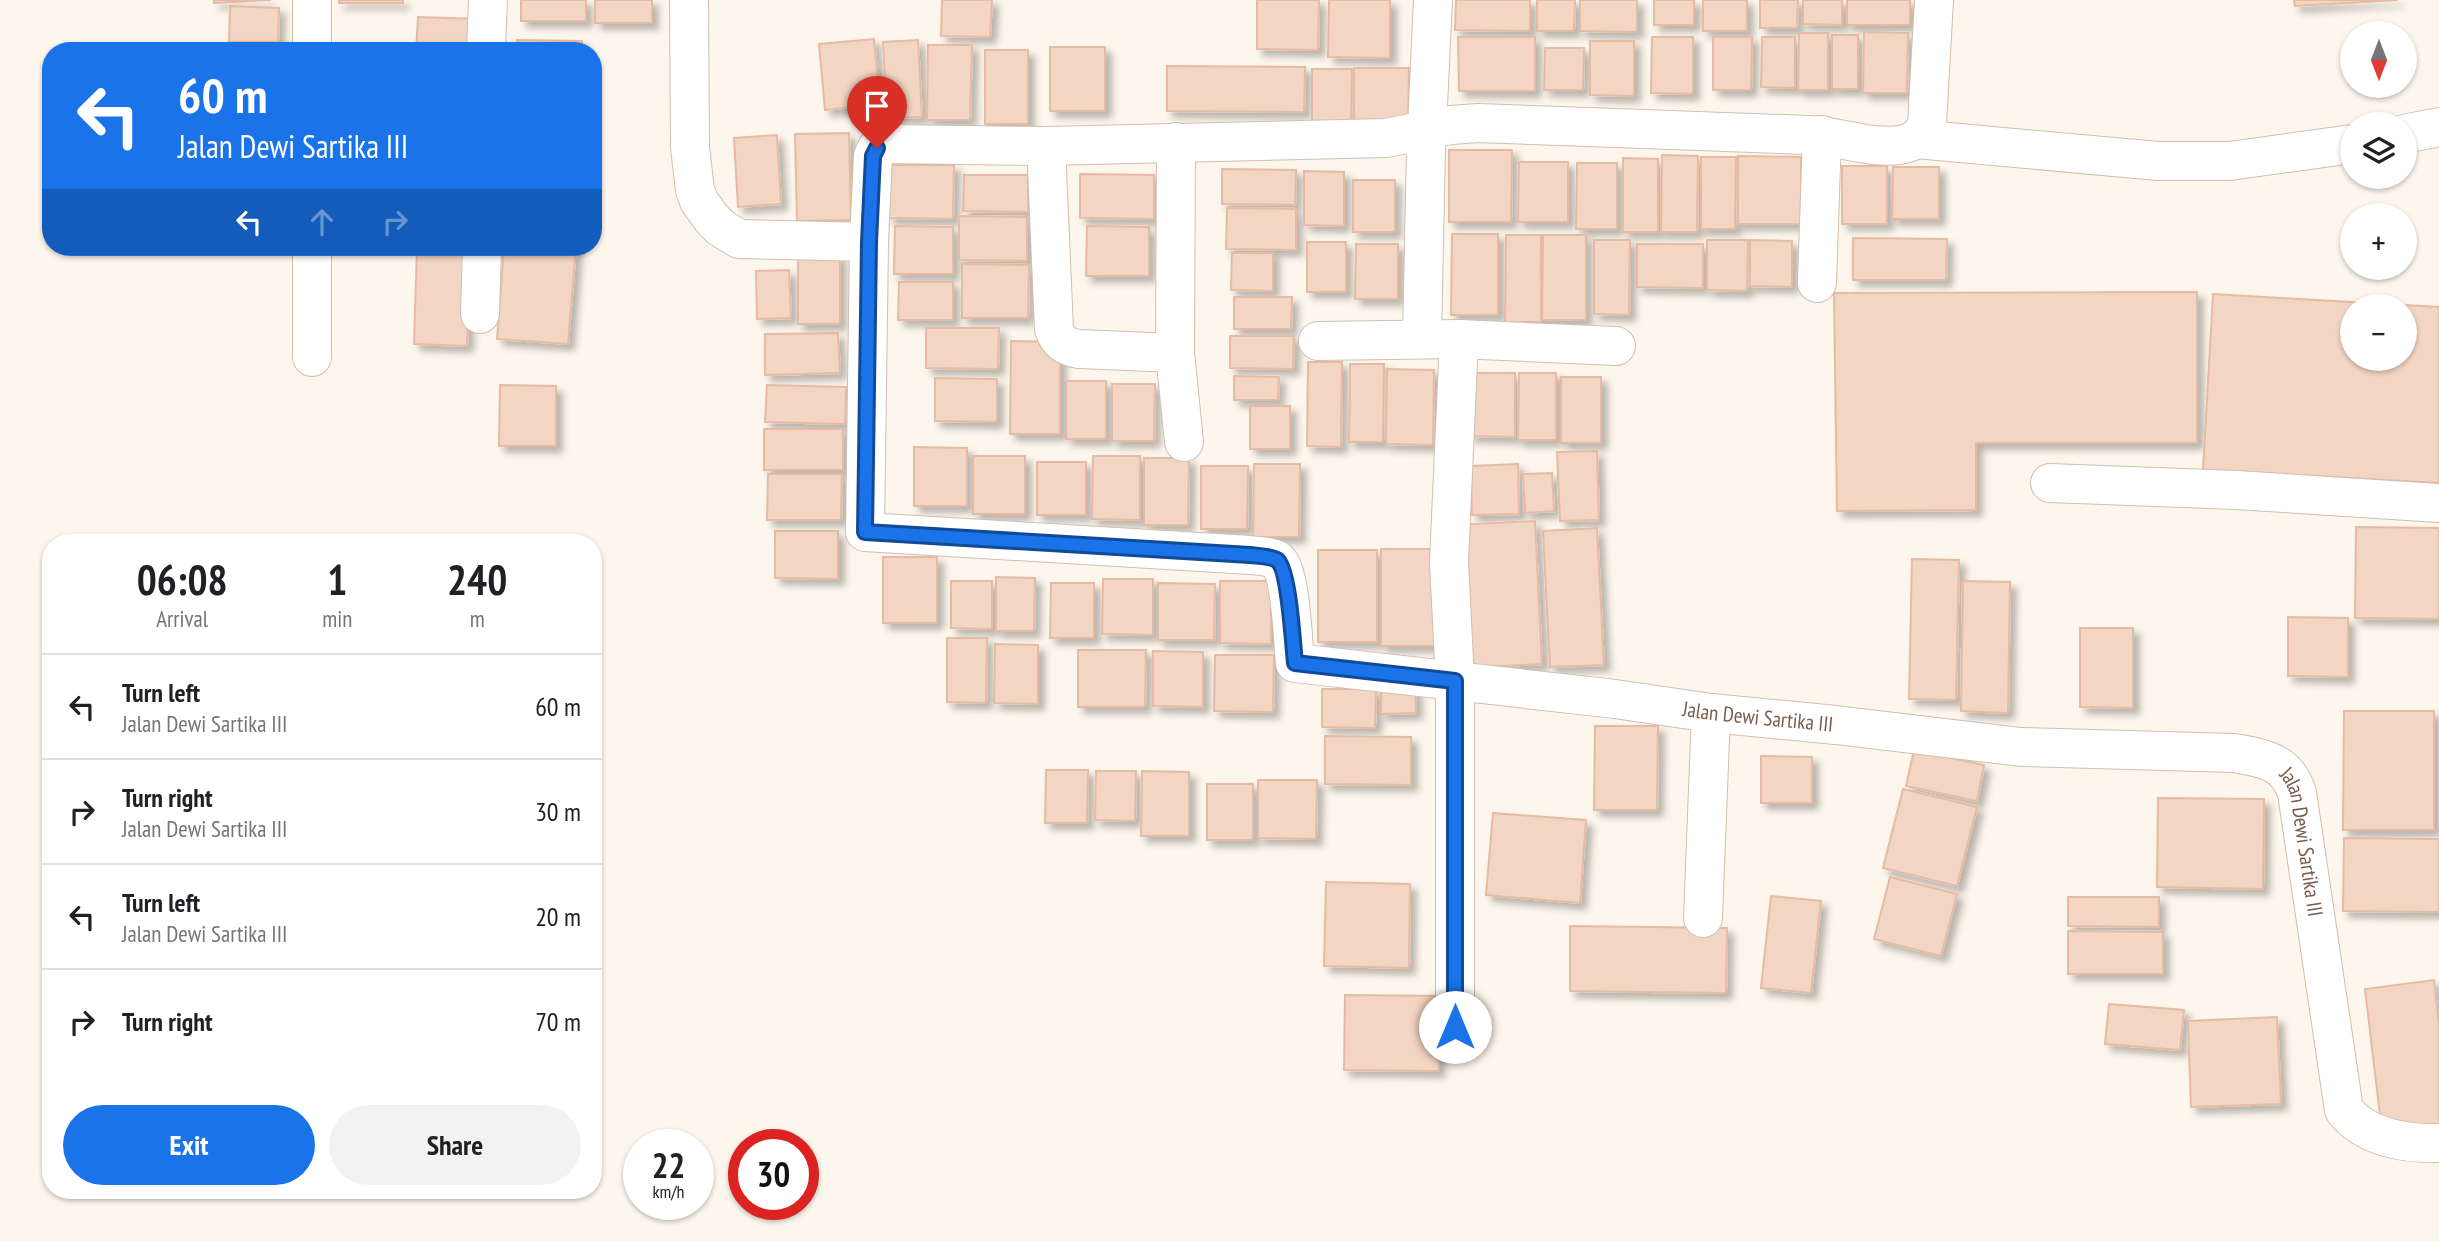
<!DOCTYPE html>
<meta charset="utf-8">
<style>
body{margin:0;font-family:"PT Sans Narrow",sans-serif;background:#f2f2f2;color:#202124;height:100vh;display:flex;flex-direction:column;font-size:26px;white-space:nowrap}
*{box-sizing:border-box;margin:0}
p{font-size:23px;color:#757577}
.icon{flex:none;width:38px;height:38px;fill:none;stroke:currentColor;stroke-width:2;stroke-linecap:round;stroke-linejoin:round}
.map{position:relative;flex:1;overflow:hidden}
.sheet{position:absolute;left:42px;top:534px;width:560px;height:665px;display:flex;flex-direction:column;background:#fff;border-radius:28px;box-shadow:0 2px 5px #0004}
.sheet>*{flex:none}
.guide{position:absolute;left:42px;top:42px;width:560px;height:214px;border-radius:28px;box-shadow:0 2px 5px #0004;background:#1a73e8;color:#fff;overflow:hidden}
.needle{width:46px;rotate:180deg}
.fabs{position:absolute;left:2340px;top:21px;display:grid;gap:14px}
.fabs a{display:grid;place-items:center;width:77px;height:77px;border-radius:50%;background:#fff;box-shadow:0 2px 5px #0004;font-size:35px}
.speed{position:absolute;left:623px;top:1129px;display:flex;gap:14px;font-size:35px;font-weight:700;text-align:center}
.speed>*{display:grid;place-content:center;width:91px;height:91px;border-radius:50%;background:#fff;box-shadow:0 2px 5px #0004;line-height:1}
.speed small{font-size:18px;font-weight:400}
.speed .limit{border:10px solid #d22;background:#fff;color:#111}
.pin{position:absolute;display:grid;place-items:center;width:60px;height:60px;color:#fff;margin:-72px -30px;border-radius:50% 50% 50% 0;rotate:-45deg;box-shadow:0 0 7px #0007}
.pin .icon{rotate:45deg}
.me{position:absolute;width:77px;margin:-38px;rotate:0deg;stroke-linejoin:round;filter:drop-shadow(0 0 5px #0008)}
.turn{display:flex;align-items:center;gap:24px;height:147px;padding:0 21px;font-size:32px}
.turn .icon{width:91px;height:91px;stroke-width:2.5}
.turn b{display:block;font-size:49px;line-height:60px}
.lanes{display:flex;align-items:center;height:66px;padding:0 21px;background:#0003;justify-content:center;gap:35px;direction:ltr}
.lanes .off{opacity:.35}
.eta{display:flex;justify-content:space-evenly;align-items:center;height:119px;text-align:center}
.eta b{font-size:42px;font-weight:700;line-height:49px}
.action{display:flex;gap:14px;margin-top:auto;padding:14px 21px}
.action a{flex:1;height:80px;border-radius:42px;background:#1a73e8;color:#fff;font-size:28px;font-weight:700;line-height:80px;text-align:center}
.action a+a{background:#f2f2f2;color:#202124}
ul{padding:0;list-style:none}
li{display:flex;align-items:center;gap:21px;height:105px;padding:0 21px;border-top:2px solid #e0e0e0}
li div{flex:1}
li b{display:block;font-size:26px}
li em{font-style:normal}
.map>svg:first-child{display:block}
</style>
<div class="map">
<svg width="2439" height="1241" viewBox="0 0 2439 1241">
<defs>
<filter id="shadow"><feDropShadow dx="6" dy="6" stdDeviation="3.5" flood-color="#0004"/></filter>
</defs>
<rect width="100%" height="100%" fill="#fdf6ec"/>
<g fill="#f3d5c3" stroke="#e6bba3" stroke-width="2" fill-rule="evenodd" filter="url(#shadow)">
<polygon points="214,0 271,0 214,3"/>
<rect x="339" y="0" width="64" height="3"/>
<rect x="521" y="0" width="65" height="21"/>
<rect x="595" y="0" width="57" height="23"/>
<polygon points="942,0 992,0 990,37 941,36"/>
<polygon points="1257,0 1319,0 1318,50 1257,49"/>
<polygon points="1329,0 1390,0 1390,58 1328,57"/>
<polygon points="1456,0 1530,0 1530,31 1455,30"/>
<polygon points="1537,0 1575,0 1574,31 1537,31"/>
<polygon points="1580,0 1637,0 1637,32 1580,31"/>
<rect x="1654" y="0" width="40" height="25"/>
<rect x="1703" y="0" width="44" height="31"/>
<polygon points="1760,0 1798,0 1797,28 1760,28"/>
<polygon points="1803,0 1842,0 1842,25 1803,24"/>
<rect x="1847" y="0" width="63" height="25"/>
<polygon points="2294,0 2398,0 2295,6"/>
<polygon points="230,6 279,8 278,42 229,42"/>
<polygon points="418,17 479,19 478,51 416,51"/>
<polygon points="1864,32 1908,33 1907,93 1863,93"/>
<polygon points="1799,33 1828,33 1828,90 1798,90"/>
<rect x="1832" y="35" width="26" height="54"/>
<polygon points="1458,37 1535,37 1535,91 1459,91"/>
<polygon points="1652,37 1693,37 1693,94 1651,93"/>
<polygon points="1713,37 1752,37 1751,90 1713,90"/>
<polygon points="1762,37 1795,37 1795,88 1761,87"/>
<polygon points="874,39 880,104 825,110 819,44"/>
<polygon points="517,40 582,41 582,51 517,51"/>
<polygon points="918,40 922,117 887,118 883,42"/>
<polygon points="1590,41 1634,41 1634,96 1590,95"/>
<polygon points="928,45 972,45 970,120 927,120"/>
<rect x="1050" y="47" width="55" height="64"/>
<polygon points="1545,48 1584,48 1583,90 1544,90"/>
<rect x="985" y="50" width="43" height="74"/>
<polygon points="1167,66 1305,67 1304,112 1167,111"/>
<polygon points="1354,68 1409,68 1408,127 1354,127"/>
<polygon points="1312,69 1352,69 1351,125 1312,125"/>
<polygon points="849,133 851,220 797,221 795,134"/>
<polygon points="777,135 781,204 738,207 734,138"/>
<polygon points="1449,150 1512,150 1511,222 1449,222"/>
<polygon points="1662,155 1698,156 1697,232 1661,232"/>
<polygon points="1738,156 1801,157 1801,224 1738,224"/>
<polygon points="1701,157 1736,157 1735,229 1701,229"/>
<polygon points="1623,158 1658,159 1658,232 1623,232"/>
<polygon points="1519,162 1568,162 1568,222 1518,222"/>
<polygon points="1577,163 1617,163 1617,229 1576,229"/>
<polygon points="888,165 954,165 953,219 888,218"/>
<rect x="1842" y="166" width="45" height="58"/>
<polygon points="1893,167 1939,167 1939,219 1892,219"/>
<polygon points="1222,169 1296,170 1295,205 1222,204"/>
<polygon points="1304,171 1344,172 1344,226 1304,225"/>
<polygon points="1080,174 1154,175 1154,219 1080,218"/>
<polygon points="964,175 1028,175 1028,212 963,211"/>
<rect x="1353" y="180" width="42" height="52"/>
<polygon points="1227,208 1296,209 1296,250 1226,249"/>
<polygon points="959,216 1027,217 1027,261 959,260"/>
<polygon points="895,226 953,227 953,274 894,274"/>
<polygon points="1087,226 1149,227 1149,276 1086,276"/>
<polygon points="1452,234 1498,234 1498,315 1451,315"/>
<polygon points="1506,235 1541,235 1541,322 1505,322"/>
<polygon points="1543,235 1586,235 1586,320 1542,320"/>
<polygon points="1853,238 1947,239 1946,280 1853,280"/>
<polygon points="1594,240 1630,240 1629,315 1594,314"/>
<polygon points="1707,240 1748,240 1747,291 1707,290"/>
<polygon points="1750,240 1792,241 1792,287 1750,286"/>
<rect x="1307" y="242" width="39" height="50"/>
<polygon points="1356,244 1398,244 1398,299 1355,299"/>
<polygon points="1637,244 1703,244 1703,288 1637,287"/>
<polygon points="417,247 470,247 467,346 414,344"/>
<polygon points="504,247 576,247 568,344 497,339"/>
<polygon points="1232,253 1273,253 1273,291 1231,290"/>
<rect x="798" y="254" width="42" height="70"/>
<polygon points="962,264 1029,265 1028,318 962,318"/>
<polygon points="789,270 791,318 757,319 756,271"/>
<polygon points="899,282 953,282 953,320 898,320"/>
<polygon points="2197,292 2197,443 1976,443 1976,510 1837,511 1834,293"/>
<path d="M2213,294L2439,307V483L2203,470ZM2352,306H2404V359H2352Z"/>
<polygon points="1234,297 1292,297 1291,329 1234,329"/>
<polygon points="926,328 999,328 998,369 926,368"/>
<polygon points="838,333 840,373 765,375 765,334"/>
<polygon points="1230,336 1294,336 1293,369 1230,368"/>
<polygon points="1011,341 1060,342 1060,434 1010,434"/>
<polygon points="1308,362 1342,362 1341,447 1307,446"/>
<polygon points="1350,364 1384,364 1383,442 1349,442"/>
<polygon points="1387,369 1434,370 1433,445 1386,444"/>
<polygon points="1469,373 1515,373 1515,437 1469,436"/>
<polygon points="1519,373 1556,373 1556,440 1518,440"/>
<polygon points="1234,376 1279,377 1278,400 1234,400"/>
<rect x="1561" y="377" width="40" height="66"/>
<polygon points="935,378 997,379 997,422 935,421"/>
<rect x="1066" y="381" width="40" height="58"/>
<polygon points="1112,384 1155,384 1154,441 1112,441"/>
<polygon points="500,385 556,386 556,446 499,446"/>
<polygon points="767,385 846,387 845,424 765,422"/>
<rect x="1250" y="406" width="40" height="43"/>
<rect x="764" y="429" width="79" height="41"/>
<polygon points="914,447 967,448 967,506 914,506"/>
<polygon points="1597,451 1599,520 1560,521 1557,452"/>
<rect x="973" y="456" width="52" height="58"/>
<polygon points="1093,456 1140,456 1140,520 1092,519"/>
<polygon points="1144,458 1189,458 1188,525 1144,525"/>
<rect x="1037" y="462" width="49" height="53"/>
<polygon points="1254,464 1300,464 1299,537 1253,537"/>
<polygon points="1518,464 1519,514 1472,515 1471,466"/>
<polygon points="1201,466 1248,466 1247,529 1201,529"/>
<polygon points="1552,473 1554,511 1525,513 1523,474"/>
<polygon points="768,474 842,474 841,520 767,520"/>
<polygon points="1535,521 1542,664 1459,668 1452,525"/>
<polygon points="2356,527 2439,528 2439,619 2355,618"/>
<polygon points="1597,528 1604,665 1550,667 1543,531"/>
<polygon points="775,531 838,531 838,579 775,578"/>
<rect x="1381" y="549" width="58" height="97"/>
<rect x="1318" y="550" width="59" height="92"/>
<rect x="883" y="557" width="54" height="66"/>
<polygon points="1912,559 1959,560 1956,700 1909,699"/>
<polygon points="996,577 1035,578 1034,631 996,631"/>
<polygon points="1103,579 1153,579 1153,635 1102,634"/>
<polygon points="951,581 992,581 992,629 951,628"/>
<polygon points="1220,581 1271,581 1271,644 1220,643"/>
<polygon points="1963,581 2010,582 2008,713 1961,711"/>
<polygon points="1051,583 1094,583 1094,638 1050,638"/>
<polygon points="1158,583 1215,584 1214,640 1158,640"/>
<polygon points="2288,617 2348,618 2348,677 2288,676"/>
<polygon points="2080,628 2133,628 2133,708 2080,707"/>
<polygon points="947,638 987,638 986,703 947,702"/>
<polygon points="995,644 1038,645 1038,704 994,703"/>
<polygon points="1078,650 1146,650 1145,707 1078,707"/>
<polygon points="1153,651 1203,652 1203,707 1153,706"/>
<polygon points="1215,655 1274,655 1273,712 1214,711"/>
<polygon points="1381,681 1415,681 1416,713 1381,714"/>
<polygon points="1322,689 1376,689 1375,728 1322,727"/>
<polygon points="2344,711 2434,711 2434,830 2343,830"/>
<polygon points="1595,726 1658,726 1657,810 1594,810"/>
<polygon points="1325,736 1411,737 1411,785 1325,784"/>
<polygon points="1914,750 1984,765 1977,801 1906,786"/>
<polygon points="1761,756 1812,757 1812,803 1761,803"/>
<polygon points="1046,770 1088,770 1087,823 1045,823"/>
<polygon points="1096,771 1136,771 1135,821 1095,820"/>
<polygon points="1142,771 1189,772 1189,836 1141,836"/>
<polygon points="1258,780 1317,780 1316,839 1258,838"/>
<rect x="1207" y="784" width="46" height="56"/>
<polygon points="1903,789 1977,807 1957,886 1883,868"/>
<polygon points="2158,798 2264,799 2263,889 2157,887"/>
<polygon points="1493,813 1586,820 1580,903 1486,895"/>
<polygon points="2344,838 2439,839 2439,912 2343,911"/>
<polygon points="1890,877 1957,894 1941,956 1874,939"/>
<polygon points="1326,882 1410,884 1409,968 1324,966"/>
<polygon points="1771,896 1821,901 1811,993 1761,988"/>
<polygon points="2068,897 2159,897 2159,927 2068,926"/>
<polygon points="1570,926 1727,928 1726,993 1570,991"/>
<polygon points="2068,931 2163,932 2163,974 2068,974"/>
<polygon points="2434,980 2439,1026 2439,1125 2382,1132 2365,989"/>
<polygon points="1345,995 1439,996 1439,1071 1344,1070"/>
<polygon points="2109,1004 2184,1010 2180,1050 2105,1044"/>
<polygon points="2277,1017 2281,1104 2191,1107 2188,1021"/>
</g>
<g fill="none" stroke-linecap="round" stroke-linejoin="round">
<g stroke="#d1beb0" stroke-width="40">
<g id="minor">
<polyline points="312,0 312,51"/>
<polyline points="689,0 690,147 695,190 699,201 712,219 721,228 739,239 869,242"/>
<path id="s1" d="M1934,0L1927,124C1922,137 1913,143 1899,145C1869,149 1839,136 1809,135C1699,131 1588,127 1478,123L1451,125L1386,138L1046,146L884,144L877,148L873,156L869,242L865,532L1250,555C1258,556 1270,556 1277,560C1291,570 1293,644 1295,663L1615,699L1711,713L1836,725L2021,747L2234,753C2263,758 2287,761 2297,793L2344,1110C2366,1138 2406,1144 2439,1143"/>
<polyline points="486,51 488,0"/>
<polyline points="2404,134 2439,127"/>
<polyline points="1916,139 2158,161 2230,161 2352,144"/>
<polyline points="1176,142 1175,353 1184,442"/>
<path d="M1046,146L1054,329C1058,342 1066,347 1079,349L1175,353"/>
<polyline points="312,247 312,357"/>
<polyline points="1817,283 1822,135"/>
<polyline points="480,314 482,247"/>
<polyline points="1422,339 1426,148 1433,0"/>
<polyline points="1318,341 1459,339 1616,346"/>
<polyline points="2050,483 2236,490 2439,503"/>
<polyline points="1703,918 1711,713"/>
<polyline points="1455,1027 1455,681 1449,562 1459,339"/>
</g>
</g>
<use href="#minor" stroke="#fff" stroke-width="38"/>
</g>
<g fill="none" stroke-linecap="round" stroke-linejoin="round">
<g stroke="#114b97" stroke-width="18">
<path id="route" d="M877,148L873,156L869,242L865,532L1250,555C1258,556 1270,556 1277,560C1289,569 1293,645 1295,663L1455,681V1027"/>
</g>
<use href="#route" stroke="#1a73e8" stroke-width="12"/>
</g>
<g text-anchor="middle" stroke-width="5" stroke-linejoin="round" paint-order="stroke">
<g font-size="21" fill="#7a5c4d" stroke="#fffaf3">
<text dy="7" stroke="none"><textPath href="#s1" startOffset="2557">Jalan Dewi Sartika III</textPath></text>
<text dy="7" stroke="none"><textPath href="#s1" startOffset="3164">Jalan Dewi Sartika III</textPath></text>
</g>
</g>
</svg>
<div class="fabs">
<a><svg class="needle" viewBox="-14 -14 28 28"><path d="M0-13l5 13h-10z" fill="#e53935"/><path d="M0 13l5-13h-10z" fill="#757577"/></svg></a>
<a><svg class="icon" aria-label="layers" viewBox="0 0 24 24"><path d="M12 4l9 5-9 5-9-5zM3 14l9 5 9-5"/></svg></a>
<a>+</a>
<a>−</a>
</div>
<div class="speed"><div>22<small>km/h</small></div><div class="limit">30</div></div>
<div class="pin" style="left:877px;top:148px;background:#d93025"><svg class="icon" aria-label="arrive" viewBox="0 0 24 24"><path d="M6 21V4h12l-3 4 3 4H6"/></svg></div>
<svg class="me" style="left:1455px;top:1027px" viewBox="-20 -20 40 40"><circle r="19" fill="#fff"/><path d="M0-13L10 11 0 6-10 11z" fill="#1a73e8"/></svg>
<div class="guide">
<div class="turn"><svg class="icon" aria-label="left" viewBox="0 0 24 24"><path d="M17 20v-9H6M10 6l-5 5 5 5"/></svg><div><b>60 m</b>Jalan Dewi Sartika III</div></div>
<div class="lanes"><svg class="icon" aria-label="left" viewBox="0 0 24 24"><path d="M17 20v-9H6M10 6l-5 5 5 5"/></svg><svg class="icon off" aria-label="ahead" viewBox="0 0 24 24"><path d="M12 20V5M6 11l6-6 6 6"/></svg><svg class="icon off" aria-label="right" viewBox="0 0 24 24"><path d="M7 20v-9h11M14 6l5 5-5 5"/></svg></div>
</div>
<section class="sheet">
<div class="eta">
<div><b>06:08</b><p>Arrival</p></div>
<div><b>1</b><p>min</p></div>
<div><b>240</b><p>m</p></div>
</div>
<ul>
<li><svg class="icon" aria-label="left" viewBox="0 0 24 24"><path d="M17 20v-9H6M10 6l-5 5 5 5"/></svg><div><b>Turn left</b><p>Jalan Dewi Sartika III</p></div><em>60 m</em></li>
<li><svg class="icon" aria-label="right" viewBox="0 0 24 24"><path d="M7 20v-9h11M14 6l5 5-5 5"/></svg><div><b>Turn right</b><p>Jalan Dewi Sartika III</p></div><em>30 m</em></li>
<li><svg class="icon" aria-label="left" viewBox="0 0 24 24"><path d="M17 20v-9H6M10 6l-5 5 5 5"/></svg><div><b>Turn left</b><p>Jalan Dewi Sartika III</p></div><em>20 m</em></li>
<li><svg class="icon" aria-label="right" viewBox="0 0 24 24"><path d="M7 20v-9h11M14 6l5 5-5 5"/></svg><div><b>Turn right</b></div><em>70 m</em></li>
</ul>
<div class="action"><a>Exit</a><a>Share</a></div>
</section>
</div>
